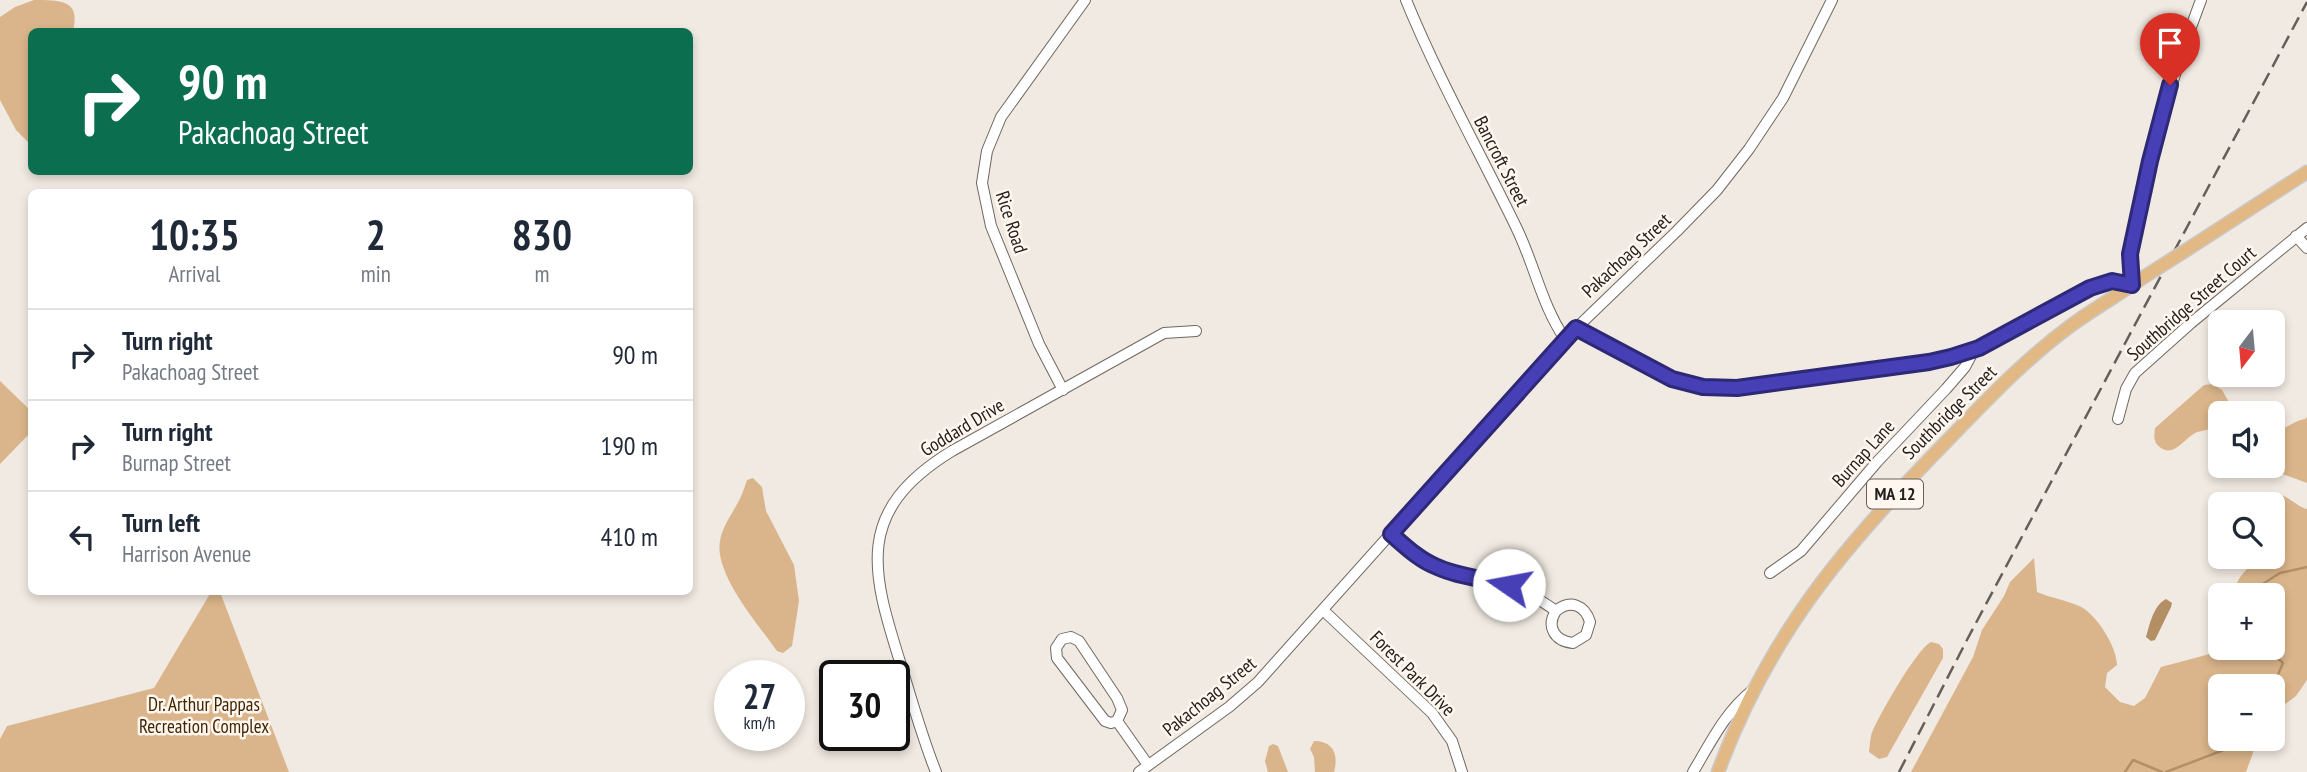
<!DOCTYPE html>
<meta charset="utf-8">
<style>
body{margin:0;font-family:"PT Sans Narrow",sans-serif;background:#f6f6f7;color:#1f2937;height:100vh;display:flex;flex-direction:column;font-size:26px;white-space:nowrap}
*{box-sizing:border-box;margin:0}
p{font-size:23px;color:#747a83}
.icon{flex:none;width:38px;height:38px;fill:none;stroke:currentColor;stroke-width:2;stroke-linecap:round;stroke-linejoin:round}
.map{position:relative;flex:1;overflow:hidden}
.drawer{position:absolute;left:28px;top:189px;width:665px;height:406px;display:flex;flex-direction:column;background:#fff;border-radius:10px;box-shadow:0 4px 10px #0003}
.drawer>*{flex:none}
.banner{position:absolute;left:28px;top:28px;width:665px;height:147px;border-radius:10px;box-shadow:0 4px 10px #0003;background:#0b6e4f;color:#fff;overflow:hidden}
.needle{width:46px;rotate:196deg}
.buttons{position:absolute;left:2208px;top:310px;display:grid;gap:14px}
.buttons a{display:grid;place-items:center;width:77px;height:77px;border-radius:10px;background:#fff;box-shadow:0 4px 10px #0003;font-size:35px}
.speed{position:absolute;left:714px;top:660px;display:flex;gap:14px;font-size:35px;font-weight:700;text-align:center}
.speed>*{display:grid;place-content:center;width:91px;height:91px;border-radius:50%;background:#fff;box-shadow:0 4px 10px #0003;line-height:1}
.speed small{font-size:18px;font-weight:400}
.speed .limit{border:4px solid #111;border-radius:10px;background:#fff;color:#111}
.pin{position:absolute;display:grid;place-items:center;width:60px;height:60px;color:#fff;margin:-72px -30px;border-radius:50% 50% 50% 0;rotate:-45deg;box-shadow:0 0 7px #0007}
.pin .icon{rotate:45deg}
.me{position:absolute;width:77px;margin:-38px;rotate:282deg;stroke-linejoin:round;filter:drop-shadow(0 0 5px #0008)}
.turn{display:flex;align-items:center;gap:24px;height:147px;padding:0 35px;font-size:32px}
.turn .icon{width:91px;height:91px;stroke-width:2.5}
.turn b{display:block;font-size:49px;line-height:60px}
.eta{display:flex;justify-content:space-evenly;align-items:center;height:119px;text-align:center}
.eta b{font-size:42px;font-weight:600;line-height:49px}
ul{padding:0;list-style:none}
li{display:flex;align-items:center;gap:21px;height:91px;padding:0 35px;border-top:2px solid #e0e1e3}
li div{flex:1}
li b{display:block;font-size:26px}
li em{font-style:normal}
.map>svg:first-child{display:block}
</style>
<div class="map">
<svg width="2307" height="772" viewBox="0 0 2307 772">
<rect width="100%" height="100%" fill="#f1eae2"/>
<g fill="#dab58b">
<path d="M34,0C61,0 81,0 73,31L32,32L31,145L16,130L0,100V17L15,7Z"/>
<polygon points="0,381 32,412 31,432 0,464"/>
<path d="M2213,384L2222,390L2229,402L2243,413H2221V424C2211,430 2202,430 2195,433C2184,439 2174,457 2161,448C2153,443 2154,437 2155,428L2204,385Z"/>
<path d="M2307,417V483L2261,466H2273V431C2284,431 2293,421 2305,419Z"/>
<path d="M753,478L762,487L766,511L794,565L799,601L792,646L783,653L777,651C758,624 714,574 720,541C722,528 730,517 736,506C741,498 744,489 747,480Z"/>
<path d="M2276,494C2288,495 2296,506 2307,509V680L2296,696L2273,713V686H2221V738L2258,739L2246,772H1911L1973,657L1982,630L2004,596L2010,582L2034,558L2037,592C2051,598 2066,600 2079,606C2096,613 2117,647 2117,665L2107,673L2105,687L2120,702L2134,706L2145,698L2161,667L2206,655L2226,648H2273V595H2234C2235,577 2249,567 2261,557L2273,556V504H2269Z"/>
<polygon points="211,592 220,592 289,772 0,772 0,739 7,726 154,688"/>
<path d="M1931,642L1939,644L1943,649V658L1887,757L1879,759L1869,752C1870,745 1870,736 1873,730C1882,711 1916,650 1931,642Z"/>
<path d="M1314,741C1333,741 1339,754 1334,772H1315L1314,757L1310,749Z"/>
<polygon points="1273,744 1278,746 1288,772 1268,772 1265,761 1269,746"/>
</g>
<path fill="#b48e64" d="M2166,599L2172,603L2171,607L2155,640L2151,641L2146,637C2150,624 2153,606 2166,599Z"/>
<g fill="none" stroke-linecap="round" stroke-linejoin="round">
<g stroke="#b48e64" stroke-width="2.5">
<polyline points="2253,595 2253,590 2280,573 2307,567"/>
<polyline points="2266,648 2283,663 2273,686"/>
<polyline points="2125,772 2133,760 2162,772"/>
<polyline points="2166,772 2229,748 2249,744 2252,738"/>
</g>
<g stroke="#6f6861" stroke-width="12">
<g id="minor">
<path d="M1406,0C1438,78 1479,151 1516,227C1534,263 1542,306 1565,339"/>
<polyline points="2296,236 2307,248"/>
<path d="M1575,328L1662,375L1682,382L1704,387L1754,386L1929,362L1979,348L2090,288L2112,281L2132,285C2127,256 2135,229 2141,201C2156,132 2176,66 2201,0"/>
<polyline points="1063,390 1039,344 991,226 982,183 987,151 1001,117 1085,0"/>
<polyline points="2118,419 2126,389 2135,373 2191,323 2307,228"/>
<path d="M1391,534C1406,546 1421,561 1439,568C1458,576 1478,577 1498,582C1519,587 1538,598 1556,611C1546,626 1554,641 1573,643L1586,635L1590,622C1585,605 1570,599 1556,611"/>
<polyline points="1770,573 1801,551 1877,462 1946,389 1965,367 1974,350"/>
<polyline points="1323,610 1432,713 1452,741 1462,772"/>
<polyline points="1117,721 1122,710 1117,698 1079,641 1071,637 1062,639 1056,648 1057,658 1105,721 1111,723 1117,721 1148,765"/>
<path d="M936,772C922,737 912,701 901,665C871,570 854,511 952,451L1164,333L1196,331"/>
<polyline points="1139,772 1229,707 1258,682 1565,339 1677,231 1717,190 1749,149 1783,98 1832,0"/>
<path d="M1693,772C1711,742 1725,712 1753,690"/>
</g>
</g>
<g stroke="#cac9c9" stroke-width="15">
<g id="major">
<polyline points="2191,247 2307,172"/>
<path d="M1718,772C1769,634 1844,546 1945,443C1985,402 2023,361 2069,327C2093,309 2120,294 2144,277"/>
</g>
</g>
<use href="#minor" stroke="#fff" stroke-width="10"/>
<use href="#major" stroke="#e2b984" stroke-width="12"/>
<polyline stroke="#635f5a" stroke-width="2.5" stroke-dasharray="14 7" stroke-linecap="butt" points="1899,772 1969,636 2307,2"/>
<g stroke="#cac9c9" stroke-width="15" stroke-linecap="butt">
<polyline id="major-bridge" points="2144,277 2191,247"/>
</g>
<use href="#major-bridge" stroke="#e2b984" stroke-width="12"/>
</g>
<g fill="none" stroke-linecap="round" stroke-linejoin="round">
<g stroke="#2e2976" stroke-width="18">
<path id="route" d="M1509,585C1484,578 1458,577 1435,566C1418,559 1404,545 1391,534L1576,328L1672,379L1703,387L1737,388L1929,362L1951,357L1979,348L2090,288L2112,281L2132,285L2130,254L2150,161L2170,85"/>
</g>
<use href="#route" stroke="#463fb5" stroke-width="12"/>
</g>
<g text-anchor="middle" stroke-width="5" stroke-linejoin="round" paint-order="stroke">
<rect fill="#fff7ef" stroke="#65605c" stroke-width="2" x="1867" y="479.5" width="56" height="29" rx="5"/>
<g font-size="18" font-weight="bold" fill="#23201d">
<text x="1895" y="500">MA 12</text>
</g>
<g font-size="19" fill="#23201d" stroke="#fff7ef">
<text transform="translate(1502 161) rotate(63)" y="7">Bancroft Street</text>
<text transform="translate(1012 222) rotate(72)" y="7">Rice Road</text>
<text transform="translate(1626 255) rotate(-43)" y="7">Pakachoag Street</text>
<text transform="translate(2191 303) rotate(-41)" y="7">Southbridge Street Court</text>
<text transform="translate(1949 412) rotate(-45)" y="7">Southbridge Street</text>
<text transform="translate(962 427) rotate(-31)" y="7">Goddard Drive</text>
<text transform="translate(1863 453) rotate(-48)" y="7">Burnap Lane</text>
<text transform="translate(1413 673) rotate(45)" y="7">Forest Park Drive</text>
<text transform="translate(1209 696) rotate(-39)" y="7">Pakachoag Street</text>
</g>
<g font-size="19" fill="#402502" stroke="#fff7ef">
<text x="204" y="711">Dr. Arthur Pappas<tspan x="204" dy="22">Recreation Complex</tspan></text>
</g>
</g>
</svg>
<div class="buttons">
<a><svg class="needle" viewBox="-14 -14 28 28"><path d="M0-13l5 13h-10z" fill="#e53935"/><path d="M0 13l5-13h-10z" fill="#747a83"/></svg></a>
<a><svg class="icon" aria-label="sound" viewBox="0 0 24 24"><path d="M4 9h4l5-4v14l-5-4H4zM17 9q2 3 0 6"/></svg></a>
<a><svg class="icon" aria-label="search" viewBox="0 0 24 24"><circle cx="10" cy="10" r="6"/><path d="M15 15l6 6"/></svg></a>
<a>+</a>
<a>−</a>
</div>
<div class="speed"><div>27<small>km/h</small></div><div class="limit">30</div></div>
<div class="pin" style="left:2170px;top:85px;background:#d93025"><svg class="icon" aria-label="arrive" viewBox="0 0 24 24"><path d="M6 21V4h12l-3 4 3 4H6"/></svg></div>
<svg class="me" style="left:1509px;top:585px" viewBox="-20 -20 40 40"><circle r="19" fill="#fff"/><path d="M0-13L10 11 0 6-10 11z" fill="#463fb5"/></svg>
<div class="banner">
<div class="turn"><svg class="icon" aria-label="right" viewBox="0 0 24 24"><path d="M7 20v-9h11M14 6l5 5-5 5"/></svg><div><b>90 m</b>Pakachoag Street</div></div>
</div>
<section class="drawer">
<div class="eta">
<div><b>10:35</b><p>Arrival</p></div>
<div><b>2</b><p>min</p></div>
<div><b>830</b><p>m</p></div>
</div>
<ul>
<li><svg class="icon" aria-label="right" viewBox="0 0 24 24"><path d="M7 20v-9h11M14 6l5 5-5 5"/></svg><div><b>Turn right</b><p>Pakachoag Street</p></div><em>90 m</em></li>
<li><svg class="icon" aria-label="right" viewBox="0 0 24 24"><path d="M7 20v-9h11M14 6l5 5-5 5"/></svg><div><b>Turn right</b><p>Burnap Street</p></div><em>190 m</em></li>
<li><svg class="icon" aria-label="left" viewBox="0 0 24 24"><path d="M17 20v-9H6M10 6l-5 5 5 5"/></svg><div><b>Turn left</b><p>Harrison Avenue</p></div><em>410 m</em></li>
</ul>
</section>
</div>
